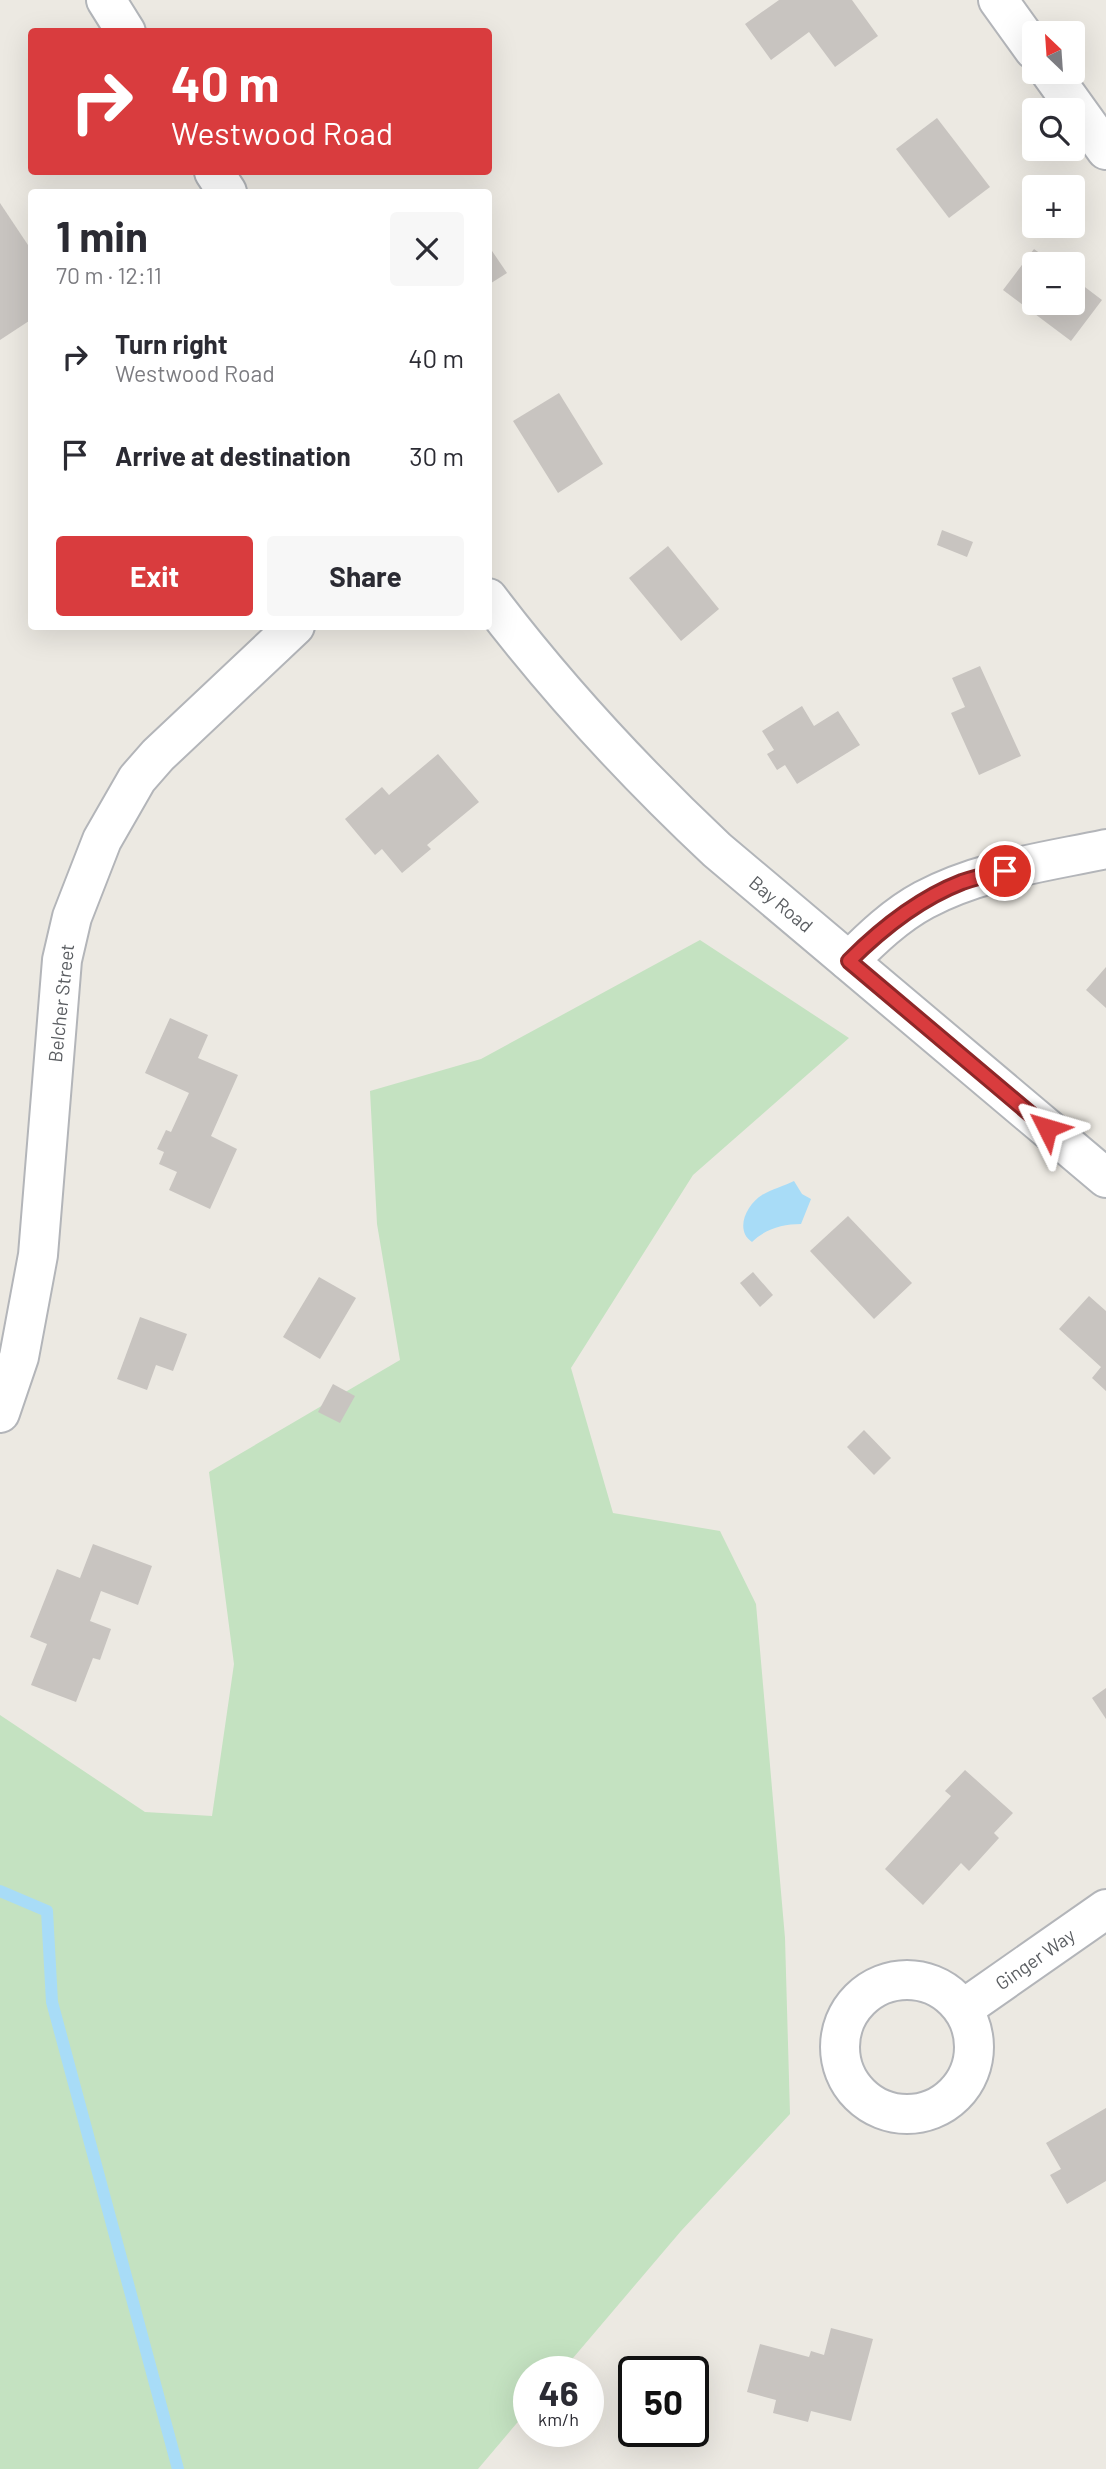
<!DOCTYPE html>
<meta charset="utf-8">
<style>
body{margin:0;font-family:Barlow,sans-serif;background:#f7f7f7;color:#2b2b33;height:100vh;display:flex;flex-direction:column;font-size:26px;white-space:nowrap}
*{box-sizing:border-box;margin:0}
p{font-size:23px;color:#7c7c81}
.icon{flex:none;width:38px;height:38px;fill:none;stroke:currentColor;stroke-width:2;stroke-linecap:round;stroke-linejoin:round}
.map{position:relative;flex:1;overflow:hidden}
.details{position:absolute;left:28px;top:189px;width:464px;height:441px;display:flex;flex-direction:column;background:#fff;border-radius:7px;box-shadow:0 7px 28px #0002}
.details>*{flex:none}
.hud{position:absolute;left:28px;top:28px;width:464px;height:147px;border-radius:7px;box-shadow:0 7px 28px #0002;background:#d93c3e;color:#fff;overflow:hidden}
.needle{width:46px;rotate:335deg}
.fabs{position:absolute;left:1022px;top:21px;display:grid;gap:14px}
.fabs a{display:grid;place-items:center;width:63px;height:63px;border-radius:7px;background:#fff;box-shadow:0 7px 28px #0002;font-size:35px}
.speed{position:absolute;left:513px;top:2356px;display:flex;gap:14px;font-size:35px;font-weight:700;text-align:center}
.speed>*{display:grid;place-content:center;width:91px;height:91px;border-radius:50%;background:#fff;box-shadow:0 7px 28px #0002;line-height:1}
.speed small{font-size:18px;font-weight:400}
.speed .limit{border:4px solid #111;border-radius:10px;background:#fff;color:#111}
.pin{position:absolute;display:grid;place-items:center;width:60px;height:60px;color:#fff;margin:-30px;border:4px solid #fff;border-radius:50%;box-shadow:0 2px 7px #0007}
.me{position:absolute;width:77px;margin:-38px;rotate:310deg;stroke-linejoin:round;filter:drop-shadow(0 0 5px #0008)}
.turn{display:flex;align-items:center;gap:24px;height:147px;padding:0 28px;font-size:32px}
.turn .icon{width:91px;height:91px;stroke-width:2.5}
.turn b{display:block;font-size:49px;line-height:60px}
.round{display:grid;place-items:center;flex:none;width:74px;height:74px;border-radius:7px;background:#f7f7f7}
.headline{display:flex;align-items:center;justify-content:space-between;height:119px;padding:0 28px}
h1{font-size:42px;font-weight:700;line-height:52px}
.primary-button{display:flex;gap:14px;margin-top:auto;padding:14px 28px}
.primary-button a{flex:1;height:80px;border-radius:7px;background:#d93c3e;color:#fff;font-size:28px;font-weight:700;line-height:80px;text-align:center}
.primary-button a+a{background:#f7f7f7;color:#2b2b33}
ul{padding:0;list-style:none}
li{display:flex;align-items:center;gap:21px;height:98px;padding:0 28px}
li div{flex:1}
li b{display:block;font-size:26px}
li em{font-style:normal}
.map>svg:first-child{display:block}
</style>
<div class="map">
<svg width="1106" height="2469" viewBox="0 0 1106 2469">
<rect width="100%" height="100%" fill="#ece9e2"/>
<polygon fill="#c4e2c1" points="700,940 849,1038 693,1175 571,1368 613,1513 720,1531 756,1604 785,1938 790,2114 681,2231 562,2371 528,2371 528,2410 478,2469 0,2469 0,1715 145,1812 212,1816 234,1664 209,1472 400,1360 377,1224 370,1091 481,1059"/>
<path fill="#a8dcf7" d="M794,1181L802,1194L811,1199L801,1224C783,1224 765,1229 752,1242C734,1230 747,1204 762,1195C772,1189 784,1186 794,1181Z"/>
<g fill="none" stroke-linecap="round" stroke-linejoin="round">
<polyline stroke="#a8dcf7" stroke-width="12" points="0,1891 47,1911 52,2002 178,2469"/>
</g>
<g fill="#c8c4c0">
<polygon points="779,0 852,0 878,36 835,67 809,32 771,60 745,24"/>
<polygon points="937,118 990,187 949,218 896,149"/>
<polygon points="0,203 32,251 32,319 0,340"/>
<polygon points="490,248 507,273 488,285 488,249"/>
<polygon points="1034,249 1055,264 1034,264 1034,303 1073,303 1073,278 1102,300 1071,341 1003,290"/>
<polygon points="559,393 603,464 558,493 513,421"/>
<polygon points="942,530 973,542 967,557 937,545"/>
<polygon points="668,546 719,609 681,641 629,578"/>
<polygon points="980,666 1021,756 979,775 951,713 965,707 952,678"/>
<polygon points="802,706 814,726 838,711 860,745 797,784 785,765 777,770 767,754 774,750 762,731"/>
<polygon points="438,754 479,802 427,845 431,849 402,873 382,849 375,855 345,819 382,787 389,795"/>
<polygon points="1106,967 1106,1008 1086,990"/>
<polygon points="170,1018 208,1035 198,1058 238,1075 211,1136 237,1149 210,1209 169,1190 177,1172 159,1164 164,1152 157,1149 166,1130 171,1132 189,1093 145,1073"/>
<polygon points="848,1216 912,1283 874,1319 810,1251"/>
<polygon points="753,1272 773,1295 760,1307 740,1283"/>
<polygon points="319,1277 356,1298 320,1359 283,1337"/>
<polygon points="1089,1296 1106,1311 1106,1391 1092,1378 1101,1367 1059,1329"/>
<polygon points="140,1317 187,1334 173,1371 156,1365 147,1390 117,1379"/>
<polygon points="333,1384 355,1396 340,1423 318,1412"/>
<polygon points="864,1430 891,1458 874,1475 847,1447"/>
<polygon points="93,1544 152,1566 138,1605 101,1591 90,1621 111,1629 100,1660 93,1658 76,1702 31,1685 47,1644 30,1637 57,1569 80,1578"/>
<polygon points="1106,1688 1106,1719 1092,1698"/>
<polygon points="965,1770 1013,1813 994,1833 999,1838 969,1871 961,1863 923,1905 885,1869 951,1796 945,1791"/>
<polygon points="1106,2108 1106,2181 1067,2204 1050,2175 1061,2169 1046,2143"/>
<polygon points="831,2328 873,2339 851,2421 811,2411 808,2422 773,2413 776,2400 747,2392 760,2344 809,2357 811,2351 824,2355"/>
</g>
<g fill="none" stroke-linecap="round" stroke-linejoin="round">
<g stroke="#b3b5b9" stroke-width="42">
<g id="street">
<polyline points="998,0 1034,50"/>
<polyline points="1050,72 1106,150"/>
<path d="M849,961C872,938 896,915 924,900C980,870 1045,862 1106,849"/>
<polyline points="0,1413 19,1357 38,1255 62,960 72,917 102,840 137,779 158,755 295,626"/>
<circle cx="907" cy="2047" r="67"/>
<polyline points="963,2009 1106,1909"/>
</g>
</g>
<g stroke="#b2b5b9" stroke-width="42">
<g id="secondary">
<polyline points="106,0 126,32"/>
<polyline points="214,172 227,192"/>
<path d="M488,598C557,689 634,772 717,850L1106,1178"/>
</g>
</g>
<use href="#street" stroke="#fff" stroke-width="38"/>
<use href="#secondary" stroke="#fff" stroke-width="38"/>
</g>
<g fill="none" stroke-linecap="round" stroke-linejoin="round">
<g stroke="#8d2728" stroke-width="18">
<path id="route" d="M1005,871C991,874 976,877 962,882C918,899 882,928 849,961L1047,1128"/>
</g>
<use href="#route" stroke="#d93c3e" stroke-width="12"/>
</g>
<g text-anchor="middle" stroke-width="7" stroke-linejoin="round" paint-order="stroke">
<g font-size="19" fill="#5b5e62" stroke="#fff">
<text transform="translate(781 904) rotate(40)" y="7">Bay Road</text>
<text transform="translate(61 1003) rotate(-84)" y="7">Belcher Street</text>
<text transform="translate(1035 1959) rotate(-35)" y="7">Ginger Way</text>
</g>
</g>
</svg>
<div class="fabs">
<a><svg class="needle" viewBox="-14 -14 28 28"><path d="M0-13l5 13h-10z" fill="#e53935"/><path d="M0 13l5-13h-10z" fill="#7c7c81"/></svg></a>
<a><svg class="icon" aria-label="search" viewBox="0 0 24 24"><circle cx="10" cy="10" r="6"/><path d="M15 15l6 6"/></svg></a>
<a>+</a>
<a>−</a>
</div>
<div class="speed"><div>46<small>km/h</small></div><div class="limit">50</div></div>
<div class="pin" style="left:1005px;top:871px;background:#d93025"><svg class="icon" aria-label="arrive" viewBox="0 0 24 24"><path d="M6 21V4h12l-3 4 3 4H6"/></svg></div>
<svg class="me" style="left:1047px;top:1128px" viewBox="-20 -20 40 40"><path d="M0-17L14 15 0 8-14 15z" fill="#d93c3e" stroke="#fff" stroke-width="4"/></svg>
<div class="hud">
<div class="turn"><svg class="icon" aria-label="right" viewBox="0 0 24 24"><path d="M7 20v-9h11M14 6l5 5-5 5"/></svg><div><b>40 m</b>Westwood Road</div></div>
</div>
<section class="details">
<div class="headline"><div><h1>1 min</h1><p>70 m · 12:11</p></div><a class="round"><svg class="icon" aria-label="close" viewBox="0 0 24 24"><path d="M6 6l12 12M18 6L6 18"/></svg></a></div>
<ul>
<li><svg class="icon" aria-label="right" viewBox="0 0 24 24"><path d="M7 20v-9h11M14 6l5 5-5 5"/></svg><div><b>Turn right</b><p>Westwood Road</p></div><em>40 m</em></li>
<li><svg class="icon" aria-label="arrive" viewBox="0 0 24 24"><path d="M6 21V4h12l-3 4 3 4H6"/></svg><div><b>Arrive at destination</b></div><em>30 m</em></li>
</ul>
<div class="primary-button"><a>Exit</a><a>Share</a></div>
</section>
</div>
